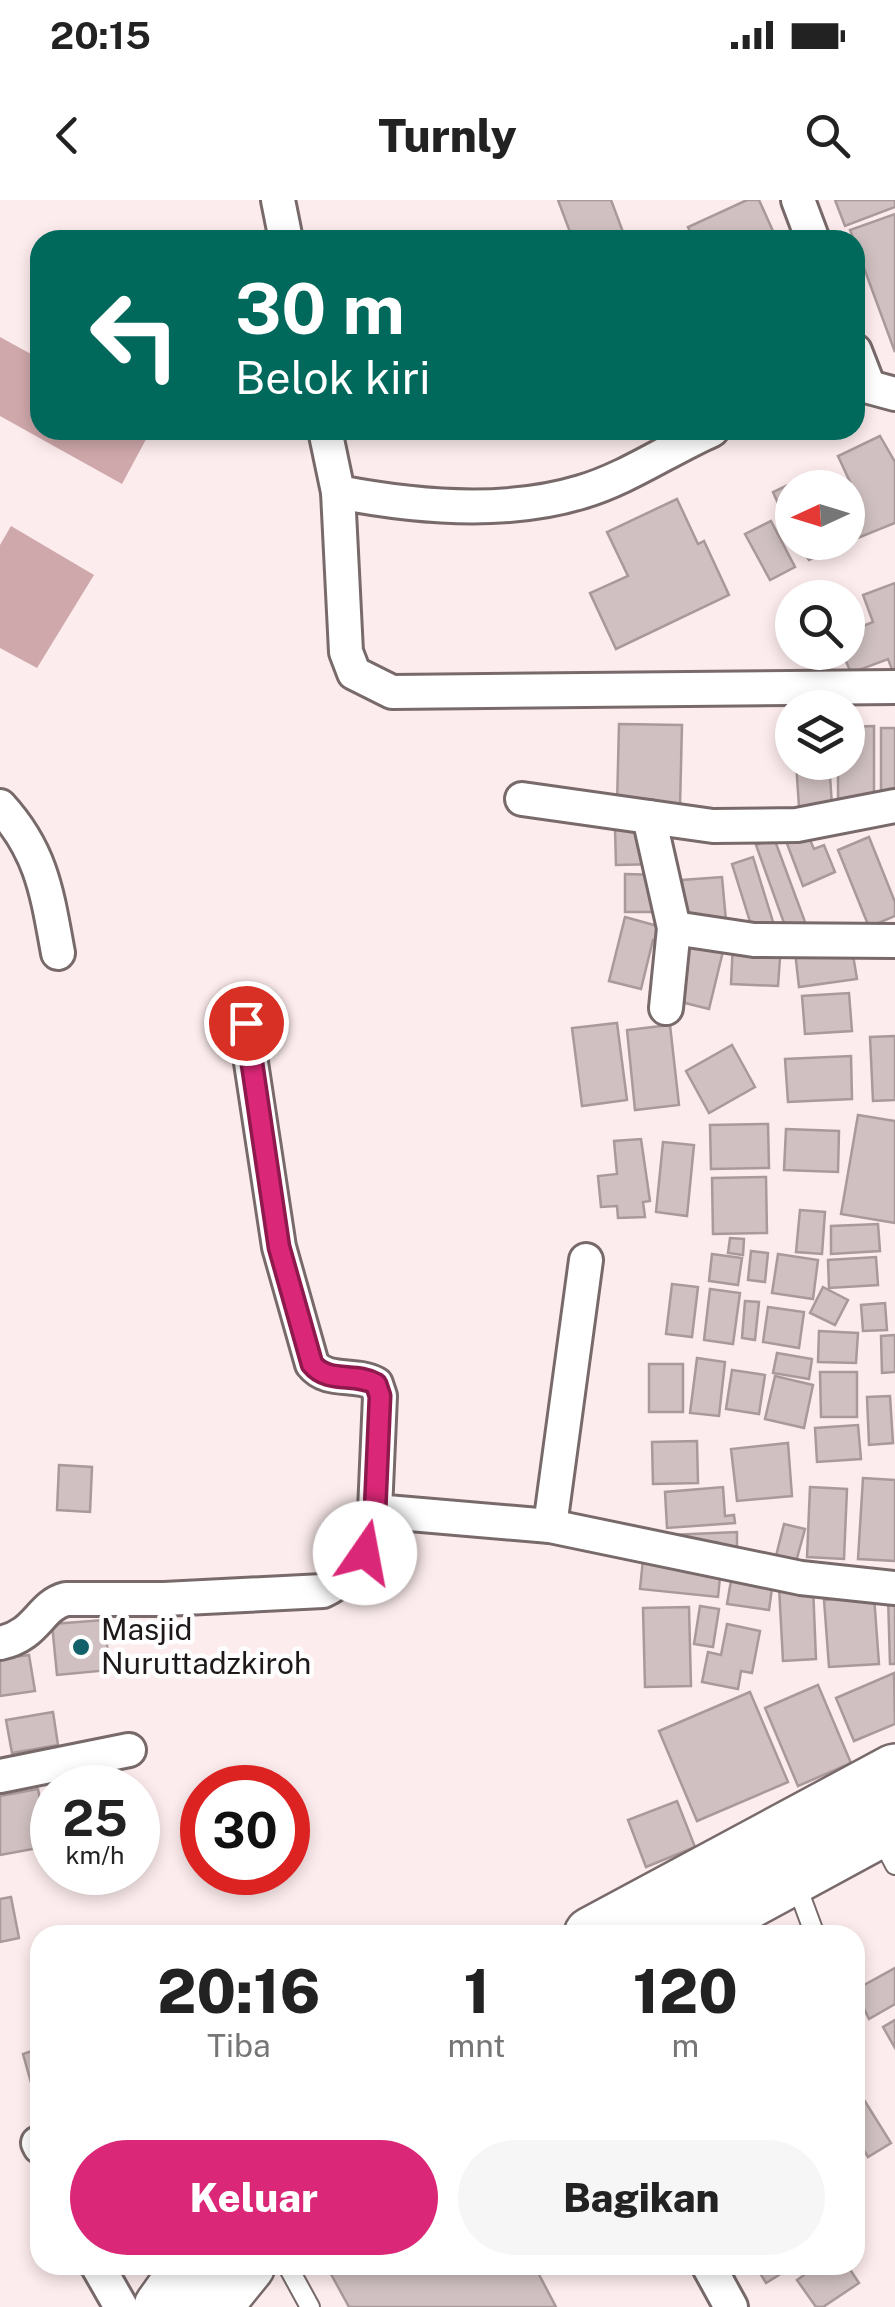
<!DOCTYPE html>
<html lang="id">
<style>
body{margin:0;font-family:"Public Sans",sans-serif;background:#f6f6f6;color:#222;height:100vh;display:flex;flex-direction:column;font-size:38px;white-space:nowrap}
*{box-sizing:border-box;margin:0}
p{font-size:32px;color:#767676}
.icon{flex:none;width:55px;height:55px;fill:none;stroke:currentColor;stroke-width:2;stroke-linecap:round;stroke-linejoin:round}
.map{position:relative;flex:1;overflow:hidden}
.panel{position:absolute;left:30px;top:1725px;width:835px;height:350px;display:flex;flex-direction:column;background:#fff;border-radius:30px;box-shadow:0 5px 15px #0003}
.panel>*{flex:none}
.hud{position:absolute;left:30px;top:30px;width:835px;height:210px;border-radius:30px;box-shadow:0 5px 15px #0003;background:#00695c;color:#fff;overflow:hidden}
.needle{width:65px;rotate:266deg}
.controls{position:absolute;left:775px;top:270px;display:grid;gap:20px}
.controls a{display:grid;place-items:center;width:90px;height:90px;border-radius:50%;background:#fff;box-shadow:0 5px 15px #0003;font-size:50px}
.speed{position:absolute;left:30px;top:1565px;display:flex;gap:20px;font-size:50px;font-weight:700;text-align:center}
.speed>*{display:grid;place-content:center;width:130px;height:130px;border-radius:50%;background:#fff;box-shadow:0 5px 15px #0003;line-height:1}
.speed small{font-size:25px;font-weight:400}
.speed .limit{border:15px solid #d22;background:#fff;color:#111}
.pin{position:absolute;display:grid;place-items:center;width:85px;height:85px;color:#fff;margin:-42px;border:5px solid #fff;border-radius:50%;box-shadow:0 2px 10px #0007}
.me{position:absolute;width:110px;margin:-55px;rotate:12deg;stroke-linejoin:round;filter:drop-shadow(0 0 8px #0008)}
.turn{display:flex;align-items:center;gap:35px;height:210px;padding:0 40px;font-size:45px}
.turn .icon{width:130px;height:130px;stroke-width:2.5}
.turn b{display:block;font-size:70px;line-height:85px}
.eta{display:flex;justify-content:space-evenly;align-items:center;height:170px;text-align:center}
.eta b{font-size:60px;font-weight:800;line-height:70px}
.cta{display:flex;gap:20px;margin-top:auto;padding:20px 40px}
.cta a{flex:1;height:115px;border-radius:60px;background:#db2777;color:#fff;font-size:40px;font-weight:800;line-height:115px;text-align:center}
.cta a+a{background:#f6f6f6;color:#222}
.status{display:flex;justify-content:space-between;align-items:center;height:70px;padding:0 50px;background:#fff;direction:ltr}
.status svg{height:28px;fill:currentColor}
header{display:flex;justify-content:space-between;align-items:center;height:130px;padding:0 40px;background:#fff;font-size:45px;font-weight:800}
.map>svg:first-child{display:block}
</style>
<div class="status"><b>20:15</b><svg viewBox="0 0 49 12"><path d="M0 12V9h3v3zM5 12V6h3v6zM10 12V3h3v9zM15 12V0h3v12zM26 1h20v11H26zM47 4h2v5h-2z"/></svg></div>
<header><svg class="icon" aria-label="back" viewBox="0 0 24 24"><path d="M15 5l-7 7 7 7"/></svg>Turnly<svg class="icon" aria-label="search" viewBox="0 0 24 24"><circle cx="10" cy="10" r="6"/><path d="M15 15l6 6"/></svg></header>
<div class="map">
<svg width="895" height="2107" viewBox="0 0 895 2107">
<rect width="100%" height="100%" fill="#fdeced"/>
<g fill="#cfa8ab">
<polygon points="0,137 40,159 40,230 151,230 122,284 0,216"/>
<polygon points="11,326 94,375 37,468 0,448 0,345"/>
</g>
<g fill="#d0c0c1" stroke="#a9999a" stroke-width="2.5">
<polygon points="558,0 611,0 626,40 573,40"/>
<polygon points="747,0 759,0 777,40 694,40 688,27"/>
<polygon points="835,0 895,0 895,7 845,26"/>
<polygon points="895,14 895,152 850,30"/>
<polygon points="880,236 895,262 895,323 848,342 848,288 838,288 850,282 838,256"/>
<polygon points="805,277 810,288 792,288 792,335 773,292"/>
<polygon points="677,299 698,344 704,341 729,395 616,449 590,393 628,376 607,332"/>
<polygon points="771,321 795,367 770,380 745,334"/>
<polygon points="796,342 847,342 809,360"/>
<polygon points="895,383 895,477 888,459 851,473 842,452 848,452 848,432 873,422 863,395"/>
<polygon points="619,524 682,525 680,606 617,605"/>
<polygon points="874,526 874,599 838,599 838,562 848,562 848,527"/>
<rect x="881" y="528" width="14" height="68"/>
<polygon points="796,562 829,562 832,605 799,607"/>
<polygon points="615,629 649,629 659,664 616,665"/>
<polygon points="807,633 814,649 824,645 835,672 803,686 786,641"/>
<polygon points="869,637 895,702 895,716 869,727 838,650"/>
<polygon points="774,638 808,730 789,737 756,645"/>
<polygon points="753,657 773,722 752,728 732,664"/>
<polygon points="625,674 661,675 667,712 625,712"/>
<polygon points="722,677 726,721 687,725 682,680"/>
<polygon points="625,717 672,730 671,744 653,740 641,789 609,781"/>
<polygon points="688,734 725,743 709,809 673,800"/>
<polygon points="733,742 781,744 778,786 731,784"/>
<polygon points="794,743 851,743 857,779 799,787"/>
<polygon points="849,793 852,831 805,834 802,796"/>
<polygon points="617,823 627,900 582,906 572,828"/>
<polygon points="670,825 679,905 635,910 627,830"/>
<polygon points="895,836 895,900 873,901 870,837"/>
<polygon points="732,845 755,887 709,913 686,871"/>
<polygon points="851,856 852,899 788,902 785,859"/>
<polygon points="858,915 895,921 895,1023 841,1014"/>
<polygon points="768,924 769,968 711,969 710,925"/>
<polygon points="786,929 839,931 838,972 784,970"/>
<polygon points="641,939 650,1001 643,1002 645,1017 618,1018 617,1006 601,1007 598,976 617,974 614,941"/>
<polygon points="663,942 694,945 687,1016 656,1012"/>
<polygon points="766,977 767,1033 713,1034 712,978"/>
<polygon points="800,1010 825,1012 822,1054 796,1052"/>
<polygon points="878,1024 880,1051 831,1054 831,1026"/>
<polygon points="730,1038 744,1039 743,1055 728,1053"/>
<polygon points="751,1051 768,1053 765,1082 748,1080"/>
<polygon points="712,1054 742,1058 738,1085 709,1081"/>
<polygon points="778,1054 818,1060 813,1099 772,1093"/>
<polygon points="876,1057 878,1085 829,1088 828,1060"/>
<polygon points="672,1084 698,1087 692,1137 666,1134"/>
<polygon points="823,1087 848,1100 835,1125 810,1113"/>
<polygon points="710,1089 740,1093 733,1144 704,1140"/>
<polygon points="745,1101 759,1102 755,1140 742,1138"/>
<polygon points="885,1103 887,1130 863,1131 861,1105"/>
<polygon points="768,1107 804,1112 799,1148 763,1142"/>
<polygon points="819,1131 858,1133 856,1163 818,1162"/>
<polygon points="895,1135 895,1172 882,1173 881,1136"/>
<polygon points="777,1153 812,1159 809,1179 773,1173"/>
<polygon points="697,1158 725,1162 719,1216 690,1213"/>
<rect x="649" y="1164" width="34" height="48"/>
<polygon points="732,1170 765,1175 759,1214 726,1209"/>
<polygon points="820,1172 857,1172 857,1217 821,1217"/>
<polygon points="775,1176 813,1185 804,1228 765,1219"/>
<polygon points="890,1196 893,1243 869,1245 867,1197"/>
<polygon points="858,1225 861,1259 817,1262 815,1228"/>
<polygon points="697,1241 698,1283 653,1284 652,1242"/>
<polygon points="788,1243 792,1296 737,1301 731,1249"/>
<polygon points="59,1265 92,1267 90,1312 57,1310"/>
<polygon points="863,1278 895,1280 895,1361 858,1359"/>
<polygon points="723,1287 725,1316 734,1315 735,1323 667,1328 665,1292"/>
<polygon points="810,1287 847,1289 844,1359 807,1357"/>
<polygon points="784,1324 805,1329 794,1369 774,1364"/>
<polygon points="737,1332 737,1352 717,1353 717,1342 669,1344 669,1335"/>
<polygon points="643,1359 721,1367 718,1397 640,1389"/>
<polygon points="732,1375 773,1381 769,1410 727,1404"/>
<polygon points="813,1386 816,1459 783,1461 779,1387"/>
<polygon points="874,1396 879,1464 829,1467 824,1400"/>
<polygon points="888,1396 895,1396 895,1464 890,1464"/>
<polygon points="700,1406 719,1409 713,1447 694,1444"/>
<polygon points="689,1407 691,1486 645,1487 643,1408"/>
<polygon points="104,1420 110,1470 57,1475 52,1424"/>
<polygon points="727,1424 760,1431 752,1473 741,1471 738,1489 702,1482 708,1452 721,1455"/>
<polygon points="29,1455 35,1491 0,1496 0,1459"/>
<polygon points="894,1473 895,1524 854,1541 836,1498"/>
<polygon points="818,1485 851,1563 798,1586 765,1508"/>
<polygon points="750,1492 788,1582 697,1621 659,1531"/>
<polygon points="53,1512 58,1545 12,1553 6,1520"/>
<polygon points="38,1589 49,1646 0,1655 0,1596"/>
<polygon points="677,1601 695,1647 646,1667 628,1620"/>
<polygon points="11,1697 19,1738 0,1742 0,1699"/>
<polygon points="895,1768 895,1804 869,1819 855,1790"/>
<polygon points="895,1820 895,1848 883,1827"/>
<polygon points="40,1848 40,1883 32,1886 23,1854"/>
<polygon points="861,1895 891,1943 868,1957 855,1936 855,1899"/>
<polygon points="326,2065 534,2065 556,2107 349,2107"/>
<polygon points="755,2065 795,2065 766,2083"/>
<polygon points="818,2065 847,2065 859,2083 823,2107 816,2107 797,2080"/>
</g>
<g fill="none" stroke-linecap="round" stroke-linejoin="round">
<g stroke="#786a6b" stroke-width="22">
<g id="service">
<polyline points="879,1634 895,1665"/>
<polyline points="795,1681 815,1735"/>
<polyline points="287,2065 310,2107"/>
</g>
</g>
<g stroke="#786a6b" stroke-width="38">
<g id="minor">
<polyline points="278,0 286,40"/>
<polyline points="798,0 813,40"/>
<polyline points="855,151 869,187 895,194"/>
<path d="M325,230L338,292C415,307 505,315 581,292C626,279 669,249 712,230"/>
<polyline points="338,292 346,452 354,473 392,492 895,487"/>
<polyline points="522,599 713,626 797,625 895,606"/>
<path d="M0,606C42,652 47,693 58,753"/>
<polyline points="649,617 674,728 666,808"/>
<polyline points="674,728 754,740 895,741"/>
<path d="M245,823L279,1047L312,1164C328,1184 355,1172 376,1184L380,1196L375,1311L550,1326L801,1378L895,1388"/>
<polyline points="550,1326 586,1060"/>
<path d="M0,1443C38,1435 39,1406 66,1399H164L323,1391C359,1373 366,1349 375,1311"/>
<polyline points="0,1576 129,1550"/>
<polyline points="38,1943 40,1947"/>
<polyline points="97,2065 121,2107"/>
<polyline points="708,2065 731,2107"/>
</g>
</g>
<g stroke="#786a6b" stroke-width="60">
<g id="trunk">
<polyline points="592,1735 895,1572"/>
<polyline points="685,1735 895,1621"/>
<polyline points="162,2107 192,2065"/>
<polyline points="213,2107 247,2065"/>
</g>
</g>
<use href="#service" stroke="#fff" stroke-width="18"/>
<use href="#minor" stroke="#fff" stroke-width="32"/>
<use href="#trunk" stroke="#fff" stroke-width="55"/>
</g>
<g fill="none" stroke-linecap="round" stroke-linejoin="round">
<g stroke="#8e194d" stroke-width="25">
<path id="route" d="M246,823L279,1047L312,1164C328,1184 355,1172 376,1184L380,1196L375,1311L365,1353"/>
</g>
<use href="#route" stroke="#db2777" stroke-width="18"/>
</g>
<circle fill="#12616a" stroke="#fefefe" stroke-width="4" cx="81" cy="1447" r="10"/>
<g text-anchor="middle" stroke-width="9" stroke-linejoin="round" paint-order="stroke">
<g font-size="30" fill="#1e1818" stroke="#fefefe" text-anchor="start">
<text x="101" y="1440">Masjid<tspan x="101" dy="34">Nuruttadzkiroh</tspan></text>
</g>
</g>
</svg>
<div class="controls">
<a><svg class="needle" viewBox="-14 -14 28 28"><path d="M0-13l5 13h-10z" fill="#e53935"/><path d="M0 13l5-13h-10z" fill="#767676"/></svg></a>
<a><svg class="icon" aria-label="search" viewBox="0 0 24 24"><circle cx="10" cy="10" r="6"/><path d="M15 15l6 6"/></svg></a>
<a><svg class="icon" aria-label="layers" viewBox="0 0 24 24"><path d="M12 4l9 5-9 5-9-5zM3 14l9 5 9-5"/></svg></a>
</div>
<div class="speed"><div>25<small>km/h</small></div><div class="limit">30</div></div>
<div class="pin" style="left:246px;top:823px;background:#d93025"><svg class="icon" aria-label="arrive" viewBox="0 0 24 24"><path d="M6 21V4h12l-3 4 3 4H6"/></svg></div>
<svg class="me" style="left:365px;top:1353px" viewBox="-20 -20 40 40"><circle r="19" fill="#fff"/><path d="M0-13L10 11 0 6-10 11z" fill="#db2777"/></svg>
<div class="hud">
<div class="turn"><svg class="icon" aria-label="left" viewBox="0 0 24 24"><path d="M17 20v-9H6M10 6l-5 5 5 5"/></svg><div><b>30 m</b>Belok kiri</div></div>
</div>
<section class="panel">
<div class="eta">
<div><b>20:16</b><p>Tiba</p></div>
<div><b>1</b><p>mnt</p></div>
<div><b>120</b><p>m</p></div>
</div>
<div class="cta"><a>Keluar</a><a>Bagikan</a></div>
</section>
</div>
